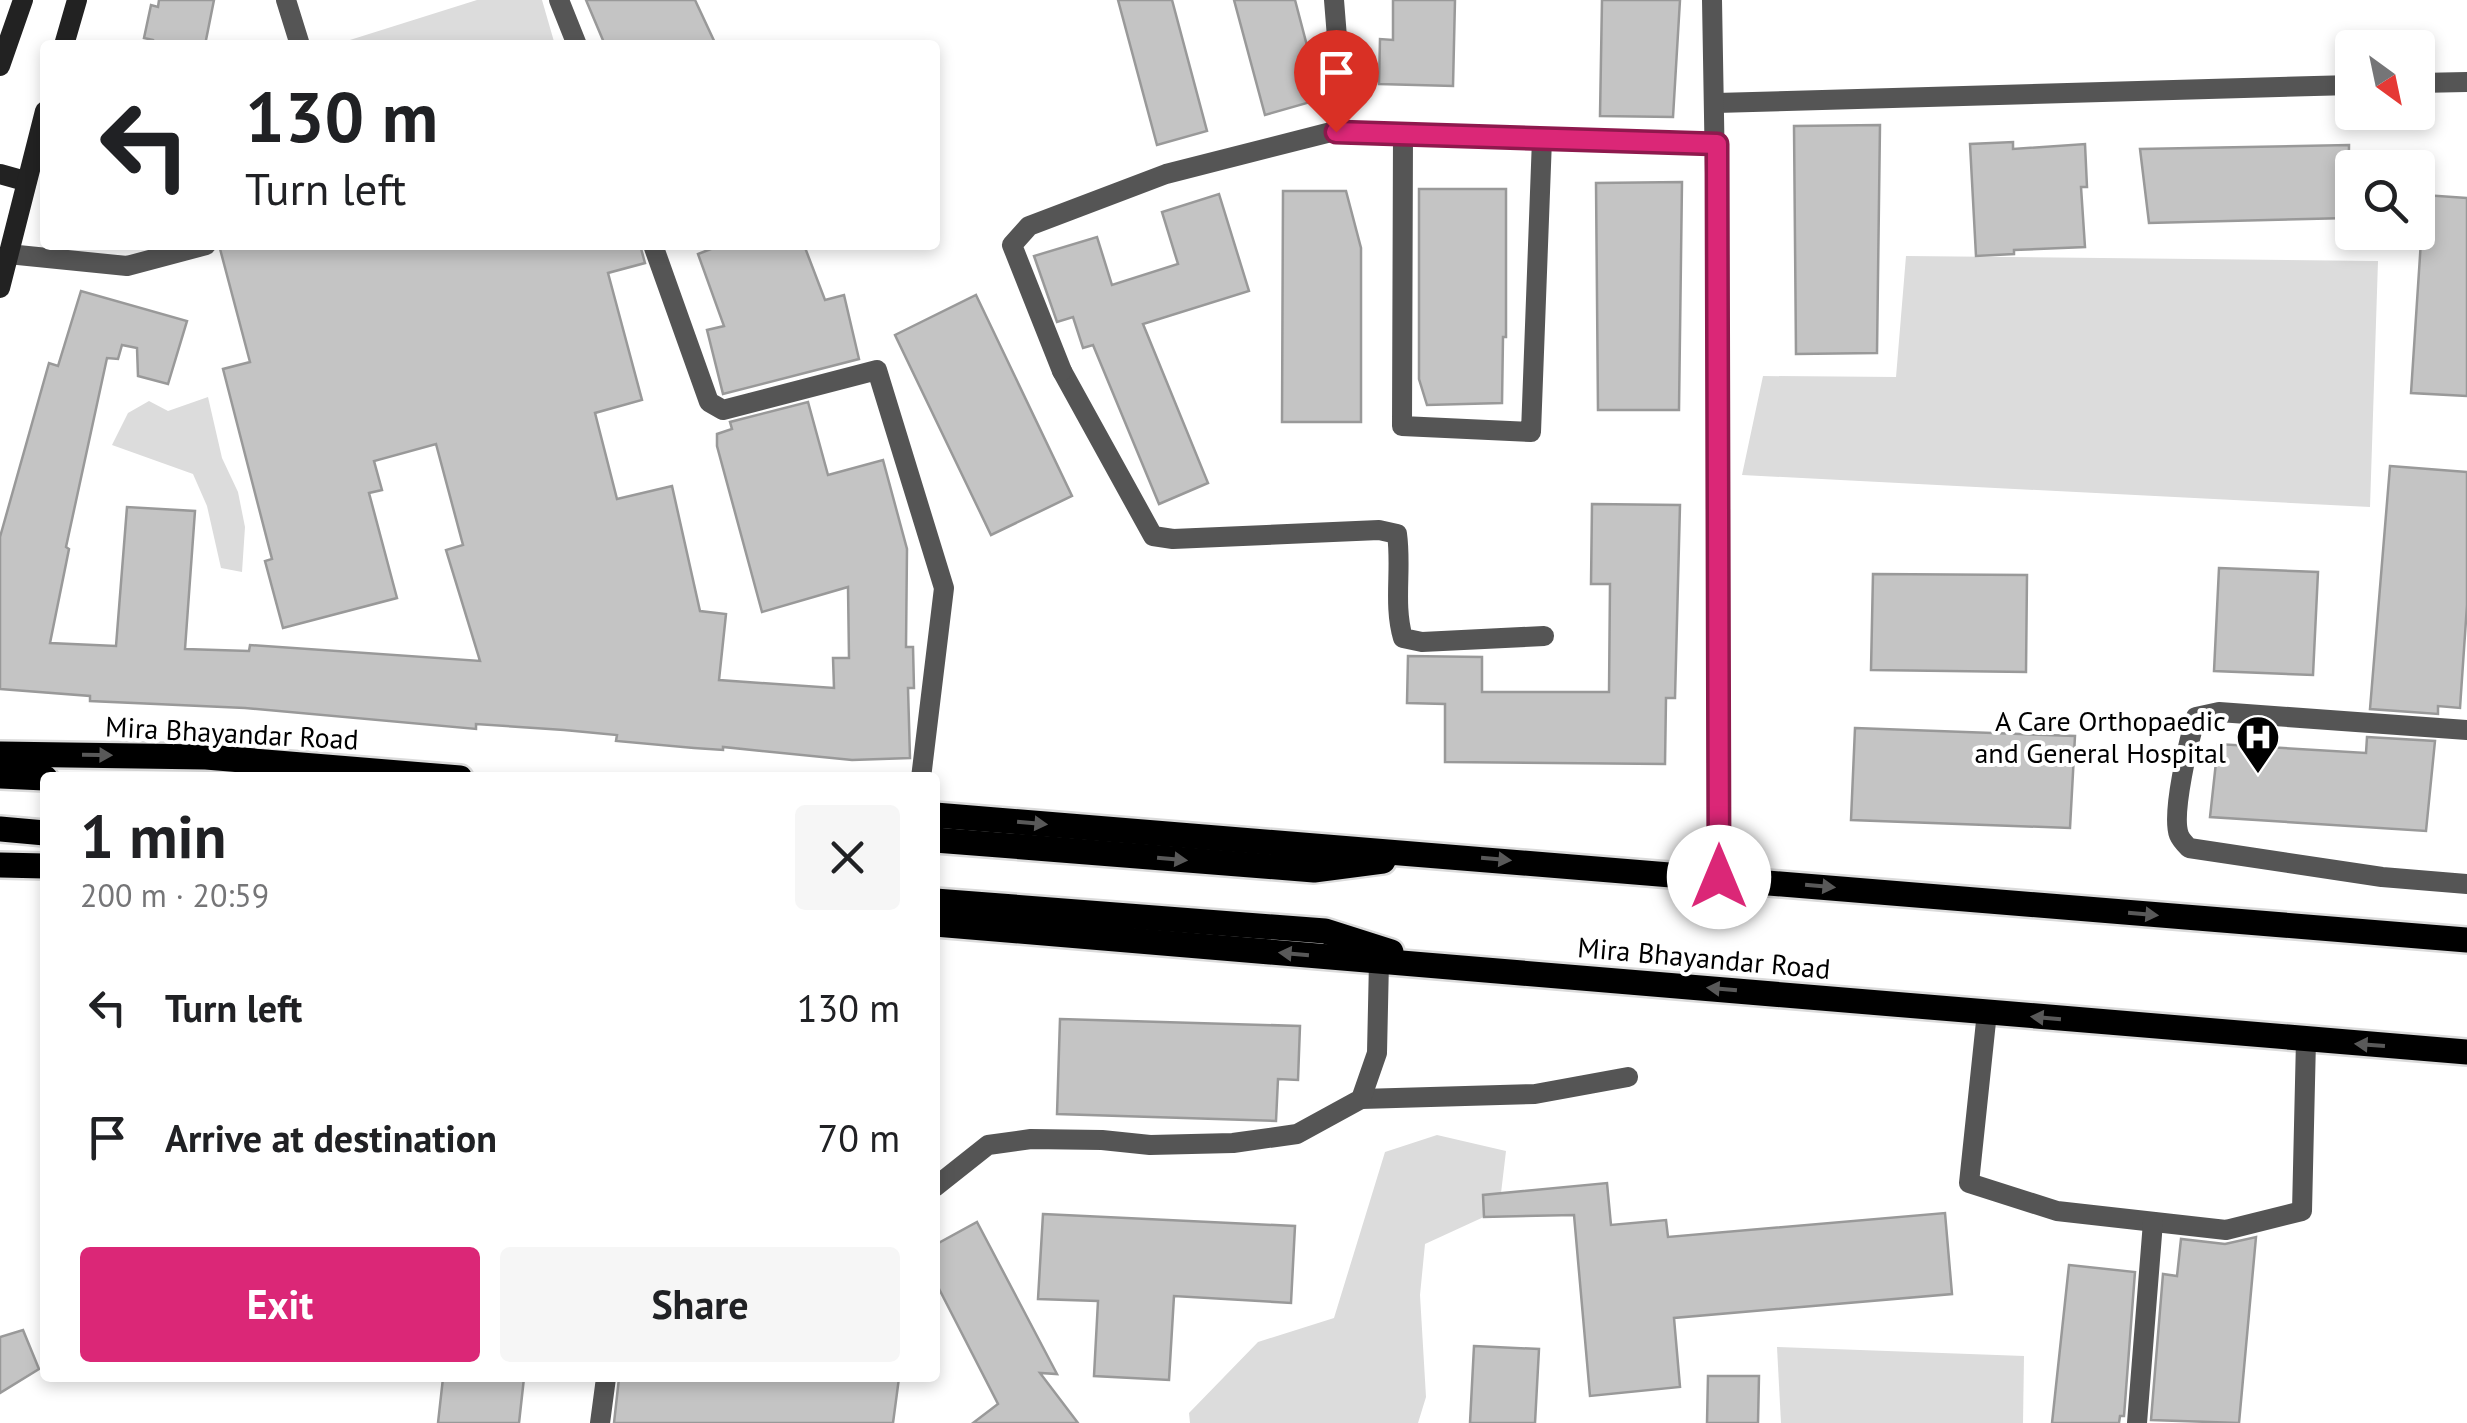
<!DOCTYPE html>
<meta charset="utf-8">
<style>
body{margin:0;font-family:"PT Sans",sans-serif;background:#f6f6f6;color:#202124;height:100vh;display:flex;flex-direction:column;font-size:38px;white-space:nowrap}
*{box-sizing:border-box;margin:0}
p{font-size:32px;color:#757577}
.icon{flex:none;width:55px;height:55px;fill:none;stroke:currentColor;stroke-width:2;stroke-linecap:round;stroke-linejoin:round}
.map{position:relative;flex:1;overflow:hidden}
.details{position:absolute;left:40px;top:772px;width:900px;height:610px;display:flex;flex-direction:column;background:#fff;border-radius:10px;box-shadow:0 5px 15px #0003}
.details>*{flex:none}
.guide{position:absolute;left:40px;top:40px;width:900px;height:210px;border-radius:10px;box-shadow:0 5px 15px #0003;background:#fff;color:#202124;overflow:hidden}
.needle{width:65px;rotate:147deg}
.tools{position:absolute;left:2335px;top:30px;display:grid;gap:20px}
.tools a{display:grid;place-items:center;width:100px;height:100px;border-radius:10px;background:#fff;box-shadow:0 5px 15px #0003;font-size:50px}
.pin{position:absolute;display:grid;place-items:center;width:85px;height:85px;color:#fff;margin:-102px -42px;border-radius:50% 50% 50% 0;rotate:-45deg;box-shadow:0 0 10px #0007}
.pin .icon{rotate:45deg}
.me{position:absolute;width:110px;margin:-55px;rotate:0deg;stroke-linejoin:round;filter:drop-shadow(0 0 8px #0008)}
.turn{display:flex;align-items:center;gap:35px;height:210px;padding:0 40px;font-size:45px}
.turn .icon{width:130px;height:130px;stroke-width:2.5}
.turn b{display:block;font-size:70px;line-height:85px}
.round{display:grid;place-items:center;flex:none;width:105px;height:105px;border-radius:10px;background:#f6f6f6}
.overview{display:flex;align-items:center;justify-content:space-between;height:170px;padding:0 40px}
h1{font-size:60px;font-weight:700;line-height:75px}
.primary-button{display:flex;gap:20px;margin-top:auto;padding:20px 40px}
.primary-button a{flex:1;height:115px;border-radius:10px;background:#db2777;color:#fff;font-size:40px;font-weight:700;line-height:115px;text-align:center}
.primary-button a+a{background:#f6f6f6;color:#202124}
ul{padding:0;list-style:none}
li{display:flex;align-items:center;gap:30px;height:130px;padding:0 40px}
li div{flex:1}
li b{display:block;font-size:38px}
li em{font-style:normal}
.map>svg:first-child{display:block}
</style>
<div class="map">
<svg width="2467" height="1423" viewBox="0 0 2467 1423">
<rect width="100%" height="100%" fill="#fff"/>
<g fill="#dcdcdc">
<polygon points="477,0 542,0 555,45 334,45"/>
<polygon points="1906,256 2378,261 2370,507 1742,475 1763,376 1896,377"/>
<polygon points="208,397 222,458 238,492 245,527 242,572 221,568 207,506 193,474 112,445 128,413 149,401 168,411"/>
<polygon points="1437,1135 1506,1151 1499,1210 1425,1244 1420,1295 1426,1397 1418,1423 1190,1423 1189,1413 1258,1342 1334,1318 1385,1152"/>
<polygon points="1777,1347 2024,1356 2023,1423 1781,1423"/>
</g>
<g fill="#c4c4c4" stroke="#999" stroke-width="2.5">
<polygon points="159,0 214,0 205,45 153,45 153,40 144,38 151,5 158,7"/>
<polygon points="586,0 695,0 716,45 605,45"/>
<polygon points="1118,0 1172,0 1207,131 1157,145"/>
<polygon points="1234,0 1295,0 1321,99 1265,115"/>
<polygon points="1393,0 1455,0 1453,86 1379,84 1380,39 1393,40"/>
<polygon points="1602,0 1680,0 1673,117 1600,116"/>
<polygon points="1880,125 1877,353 1796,354 1794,126"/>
<polygon points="2013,142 2013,149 2085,144 2087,187 2081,187 2085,247 2014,250 2014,254 1976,256 1970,144"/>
<polygon points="2349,145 2348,218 2149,223 2140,149"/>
<polygon points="1682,182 1679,410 1598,410 1596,183"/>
<polygon points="1419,189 1506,189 1506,337 1503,337 1502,403 1427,405 1419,379"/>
<polygon points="1283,191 1346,191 1361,248 1361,422 1282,422"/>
<polygon points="1219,194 1249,291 1143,324 1208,483 1159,504 1093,345 1083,348 1073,317 1057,322 1034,256 1097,237 1112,285 1178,264 1162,212"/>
<polygon points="2424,195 2467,198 2467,396 2411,393"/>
<polygon points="219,245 640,245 645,263 608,273 642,400 595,413 617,499 672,486 700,611 726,614 719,680 834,688 833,658 849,658 848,587 762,612 717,446 717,434 732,429 730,422 808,402 828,475 883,460 907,549 906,647 913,647 914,688 908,688 910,758 852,760 723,747 723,750 694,748 616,741 617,735 564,730 476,724 476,729 245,708 90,701 90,696 0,689 0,537 49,363 58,366 81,291 187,321 168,384 138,376 137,348 122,345 118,359 107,358 66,547 69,549 50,643 116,646 127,507 195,511 185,649 249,651 250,645 480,661 446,550 463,545 436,444 374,461 382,490 369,493 397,598 283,628 265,561 272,559 223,369 250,362"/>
<polygon points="721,245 804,245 825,300 844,295 859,359 723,394 707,330 724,326 698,254"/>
<polygon points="976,295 1072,496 991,535 895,335"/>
<polygon points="2390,466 2467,472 2467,605 2460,708 2438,706 2438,714 2370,709"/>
<polygon points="1592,504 1680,505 1675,698 1666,698 1665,764 1445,762 1445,704 1407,703 1408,656 1482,657 1482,692 1609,692 1610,584 1591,584"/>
<polygon points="2219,568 2318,572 2313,675 2214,671"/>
<polygon points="1873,574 2027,575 2026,672 1871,670"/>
<polygon points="1855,728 2075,736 2070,828 1851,820"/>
<polygon points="2367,737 2435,741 2426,831 2210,817 2218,744 2366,753"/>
<polygon points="1060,1019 1300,1026 1298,1080 1278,1079 1276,1121 1057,1114"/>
<polygon points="1607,1183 1611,1225 1666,1220 1668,1237 1945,1213 1952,1294 1674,1318 1680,1387 1590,1396 1574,1215 1484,1217 1483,1195"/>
<polygon points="1043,1214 1295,1226 1291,1303 1174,1296 1169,1380 1094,1376 1098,1301 1038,1299"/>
<polygon points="977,1222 1057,1374 1040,1373 1078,1423 973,1423 998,1404 935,1281 935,1245"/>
<polygon points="2256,1237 2239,1423 2151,1420 2163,1274 2177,1276 2181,1239 2225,1244"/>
<polygon points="2069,1265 2135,1272 2124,1416 2120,1416 2119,1423 2052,1423"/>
<polygon points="23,1330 39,1369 0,1393 0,1337"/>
<polygon points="1474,1346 1539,1349 1535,1423 1470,1423"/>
<polygon points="1708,1376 1759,1376 1758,1423 1707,1423"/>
<polygon points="443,1378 524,1378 519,1423 438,1423"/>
<polygon points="619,1378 899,1378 893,1423 614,1423"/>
</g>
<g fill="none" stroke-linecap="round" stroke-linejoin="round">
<g stroke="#dbdbdb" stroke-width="30">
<g id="primary">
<polyline points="0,754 206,757 460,778"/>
<polyline points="0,776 45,778"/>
<polyline points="935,815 2467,940"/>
<polyline points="0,829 45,833"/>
<polyline points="935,840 1314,870 1383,861"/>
<polyline points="0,865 45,866"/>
<polyline points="935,901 1325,931 1391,952"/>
<polyline points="935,924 2467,1052"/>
</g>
</g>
<g stroke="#555" stroke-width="20">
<polyline points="286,0 300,45"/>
<polyline points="559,0 577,45"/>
<polyline points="1334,0 1342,100 1335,131"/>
<polyline points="653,245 709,402 723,410 877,370 944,588 921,778"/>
<polyline points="8,254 127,266 206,245"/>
<path d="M1062,371L1153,536L1173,539L1379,530L1397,534C1402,569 1393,604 1403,638L1422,642L1544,636"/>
<path d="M2467,730L2219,712L2196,717C2189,740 2171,814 2179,835C2181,840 2185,844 2189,848L2382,877L2467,884"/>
<polyline points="1987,1012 1969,1183 2057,1211 2226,1230 2302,1211 2306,1040"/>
<polyline points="1361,1099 1535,1094 1628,1077"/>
<polyline points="935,1187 988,1145 1031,1139 1102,1140 1150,1145 1233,1143 1297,1134 1361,1099 1377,1053 1379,961"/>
<polyline points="600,1423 606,1378"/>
<polyline points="2137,1423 2153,1222"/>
</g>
<g stroke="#555" stroke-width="20">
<polyline points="2418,83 2467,82"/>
<polyline points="1716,103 2352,85"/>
<polyline points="1403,134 1402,426 1531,432 1542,139"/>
<polyline points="1062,371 1012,245 1029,226 1166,174 1335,131 1717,144"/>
</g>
<polyline stroke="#555" stroke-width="20" points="1712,0 1720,462 1719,877"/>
<g stroke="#222" stroke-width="20">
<polyline points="64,45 77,0"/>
<polyline points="0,66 23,0"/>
<polyline points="0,174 25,181"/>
<polyline points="0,288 45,111"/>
</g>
<use href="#primary" stroke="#000" stroke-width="25"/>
</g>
<defs><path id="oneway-solid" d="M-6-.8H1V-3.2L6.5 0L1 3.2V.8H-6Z" transform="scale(2.5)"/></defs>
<g fill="#595959">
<use href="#oneway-solid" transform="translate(97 755) rotate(1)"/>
<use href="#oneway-solid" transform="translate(1032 823) rotate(5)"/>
<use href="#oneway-solid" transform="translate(1172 859) rotate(5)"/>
<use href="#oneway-solid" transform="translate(1496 859) rotate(5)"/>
<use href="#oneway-solid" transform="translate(1820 886) rotate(5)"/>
<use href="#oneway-solid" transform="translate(2143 914) rotate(5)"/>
<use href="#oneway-solid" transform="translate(1294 954) rotate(-175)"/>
<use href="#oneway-solid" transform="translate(1722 989) rotate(-175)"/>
<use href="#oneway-solid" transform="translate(2046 1018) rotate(-175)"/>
<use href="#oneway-solid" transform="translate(2370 1045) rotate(-176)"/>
</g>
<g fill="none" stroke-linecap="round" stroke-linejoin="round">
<g stroke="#8e194d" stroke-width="25">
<polyline id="route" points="1336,132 1717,144 1719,877"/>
</g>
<use href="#route" stroke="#db2777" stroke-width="18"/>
</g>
<defs>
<g id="hospital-pin" transform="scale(2.25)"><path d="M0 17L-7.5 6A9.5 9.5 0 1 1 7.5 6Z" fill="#000" stroke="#fff"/><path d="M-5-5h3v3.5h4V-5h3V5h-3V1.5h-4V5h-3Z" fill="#fff"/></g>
</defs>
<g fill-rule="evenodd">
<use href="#hospital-pin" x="2258" y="737"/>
</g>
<g text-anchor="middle" stroke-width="8" stroke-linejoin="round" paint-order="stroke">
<g font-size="28" fill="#000" stroke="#fff" text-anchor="end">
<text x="2226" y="731">A Care Orthopaedic<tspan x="2226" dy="32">and General Hospital</tspan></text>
</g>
<g font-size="28" fill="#000" stroke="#fff">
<text transform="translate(232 733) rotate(3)" y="10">Mira Bhayandar Road</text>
<text transform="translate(1704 958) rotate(5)" y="10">Mira Bhayandar Road</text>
</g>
</g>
</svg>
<div class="tools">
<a><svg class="needle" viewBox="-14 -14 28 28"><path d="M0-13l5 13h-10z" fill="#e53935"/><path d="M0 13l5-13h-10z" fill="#757577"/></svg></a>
<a><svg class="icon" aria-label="search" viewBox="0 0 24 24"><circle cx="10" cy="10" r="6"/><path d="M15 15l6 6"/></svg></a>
</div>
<div class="pin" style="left:1336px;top:132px;background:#d93025"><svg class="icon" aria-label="arrive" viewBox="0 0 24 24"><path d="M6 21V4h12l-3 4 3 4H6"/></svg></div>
<svg class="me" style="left:1719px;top:877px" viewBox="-20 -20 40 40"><circle r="19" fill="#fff"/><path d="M0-13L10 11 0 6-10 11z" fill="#db2777"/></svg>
<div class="guide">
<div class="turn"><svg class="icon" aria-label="left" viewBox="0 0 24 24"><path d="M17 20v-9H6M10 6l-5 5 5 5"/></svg><div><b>130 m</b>Turn left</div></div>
</div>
<section class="details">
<div class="overview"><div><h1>1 min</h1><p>200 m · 20:59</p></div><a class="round"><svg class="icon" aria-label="close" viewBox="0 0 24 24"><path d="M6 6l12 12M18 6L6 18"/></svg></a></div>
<ul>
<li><svg class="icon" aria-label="left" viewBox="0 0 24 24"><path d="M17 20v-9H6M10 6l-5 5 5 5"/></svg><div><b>Turn left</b></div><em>130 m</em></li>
<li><svg class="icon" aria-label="arrive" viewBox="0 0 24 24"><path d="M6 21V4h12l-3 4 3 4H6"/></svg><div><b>Arrive at destination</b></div><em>70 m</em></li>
</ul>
<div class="primary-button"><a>Exit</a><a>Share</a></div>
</section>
</div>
